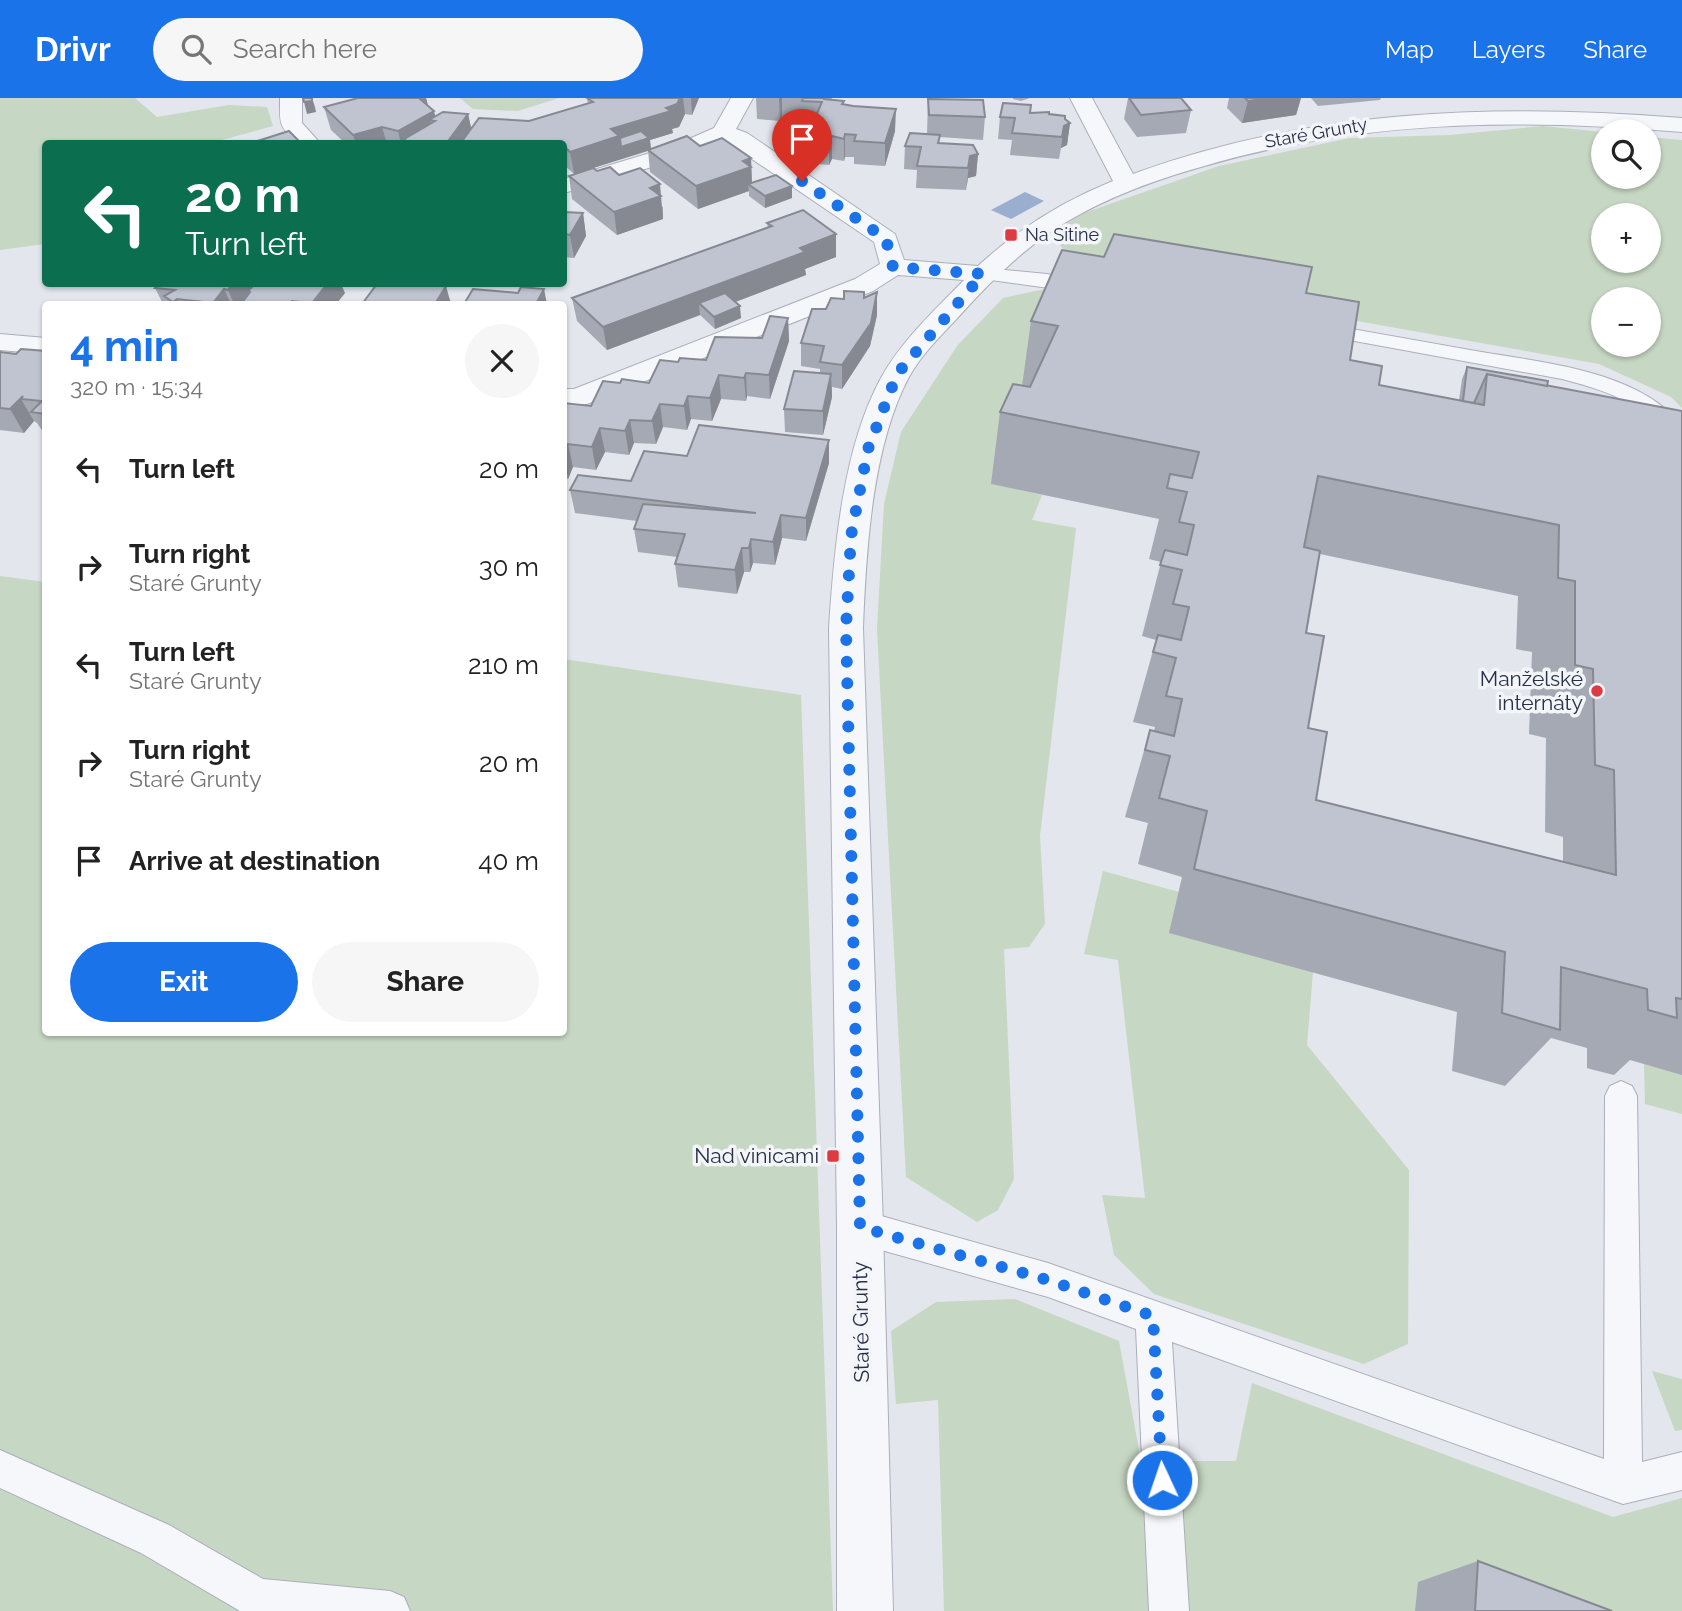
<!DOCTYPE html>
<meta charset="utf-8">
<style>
body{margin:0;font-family:Raleway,sans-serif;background:#f6f6f6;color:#222;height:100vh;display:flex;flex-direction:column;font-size:26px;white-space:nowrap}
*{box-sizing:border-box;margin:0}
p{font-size:23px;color:#767676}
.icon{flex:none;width:38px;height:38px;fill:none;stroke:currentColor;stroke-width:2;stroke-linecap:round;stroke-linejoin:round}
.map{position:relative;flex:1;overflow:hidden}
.panel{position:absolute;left:42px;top:203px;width:525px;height:735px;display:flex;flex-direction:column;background:#fff;border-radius:7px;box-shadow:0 2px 5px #0004}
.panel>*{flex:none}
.guide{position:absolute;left:42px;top:42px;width:525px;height:147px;border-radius:7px;box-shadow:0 2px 5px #0004;background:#0b6e4f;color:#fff;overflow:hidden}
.buttons{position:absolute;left:1591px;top:21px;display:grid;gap:14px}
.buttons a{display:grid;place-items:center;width:70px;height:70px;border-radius:50%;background:#fff;box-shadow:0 2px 5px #0004;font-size:35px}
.pin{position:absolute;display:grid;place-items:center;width:60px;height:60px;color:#fff;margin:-72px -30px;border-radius:50% 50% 50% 0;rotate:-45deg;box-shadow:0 0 7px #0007}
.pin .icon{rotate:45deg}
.me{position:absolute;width:77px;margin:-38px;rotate:357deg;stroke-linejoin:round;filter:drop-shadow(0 0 5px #0008)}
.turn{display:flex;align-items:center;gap:24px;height:147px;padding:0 28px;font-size:32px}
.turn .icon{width:91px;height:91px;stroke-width:2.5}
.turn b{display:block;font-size:49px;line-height:60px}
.round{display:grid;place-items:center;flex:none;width:74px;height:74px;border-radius:37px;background:#f6f6f6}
.head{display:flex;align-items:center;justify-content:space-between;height:119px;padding:0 28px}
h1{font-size:42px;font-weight:700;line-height:52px;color:#1a73e8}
.action{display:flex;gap:14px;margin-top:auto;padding:14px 28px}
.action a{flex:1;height:80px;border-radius:42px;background:#1a73e8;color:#fff;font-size:28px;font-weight:700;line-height:80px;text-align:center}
.action a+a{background:#f6f6f6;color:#222}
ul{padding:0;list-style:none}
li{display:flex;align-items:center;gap:21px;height:98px;padding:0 28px}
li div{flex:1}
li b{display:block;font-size:26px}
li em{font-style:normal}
header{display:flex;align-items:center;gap:42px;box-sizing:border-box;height:98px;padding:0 35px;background:#1a73e8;color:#fff}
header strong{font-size:33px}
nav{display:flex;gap:38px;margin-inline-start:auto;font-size:24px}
.search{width:490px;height:63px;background:#f6f6f6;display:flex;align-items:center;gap:18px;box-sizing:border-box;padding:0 24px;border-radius:38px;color:#767676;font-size:26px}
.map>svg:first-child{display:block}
</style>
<header>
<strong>Drivr</strong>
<div class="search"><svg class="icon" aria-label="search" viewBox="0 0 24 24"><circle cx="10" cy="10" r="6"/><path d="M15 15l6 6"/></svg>Search here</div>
<nav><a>Map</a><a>Layers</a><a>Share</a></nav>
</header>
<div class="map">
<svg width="1682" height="1513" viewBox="0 0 1682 1513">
<rect width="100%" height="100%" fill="#e3e6ed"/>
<g fill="#c6d7c3" fill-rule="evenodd">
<polygon points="0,0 135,0 157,19 229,7 267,9 273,28 211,45 46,46 45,146 0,152"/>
<polygon points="460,0 559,0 518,13 473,11"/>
<path d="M1543,28L1603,34V79H1648L1649,39L1682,42V310L1671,299L1599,266L1077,173L1053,135L1084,115L1219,68L1350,40L1450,37ZM1603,117H1648V163H1603ZM1603,201H1648V247H1603Z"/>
<polygon points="1045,191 1102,201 992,386 1042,397 1032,422 1076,430 1040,738 1045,826 1029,849 1004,851 1014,1081 998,1112 977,1124 906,1079 877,531 884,406 901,334 957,248 1003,200"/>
<polygon points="0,478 45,484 46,934 564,934 564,561 801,597 833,1513 0,1513"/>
<polygon points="1103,773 1179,794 1170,835 1313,874 1307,947 1409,1072 1408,1246 1364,1266 1154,1196 1114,1157 1102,1097 1145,1100 1118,862 1084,856"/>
<polygon points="1644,966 1682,976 1682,1016 1645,1006"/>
<polygon points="1015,1201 1119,1243 1141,1363 1236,1363 1252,1285 1613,1419 1682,1400 1682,1513 944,1513 938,1302 896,1306 891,1233 936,1204"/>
<polygon points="1652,1273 1682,1281 1682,1332 1675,1333"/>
</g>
<polygon fill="#9aaed0" points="1025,94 1044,103 1011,121 991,112"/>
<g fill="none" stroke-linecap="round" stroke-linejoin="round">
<g stroke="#abafbb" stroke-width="2">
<g id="service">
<polygon points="983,170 1047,176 1093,185 1095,189 1086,195 976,180 974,176 976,172"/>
<path d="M1318,225C1369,234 1420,243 1470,252C1536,264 1638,271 1682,328V349C1669,345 1653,322 1640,312C1617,296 1589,288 1562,281L1311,235L1308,231L1311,227Z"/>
<polygon points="1621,983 1632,988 1637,998 1642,1364 1682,1354 1682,1392 1623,1406 1172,1244 1189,1513 1149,1513 1136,1231 1048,1199 860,1146 848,1141 843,1129 848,1117 860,1112 1048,1165 1604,1361 1605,998 1610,988"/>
<polygon points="0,1352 169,1427 263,1481 390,1493 404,1499 410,1513 240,1513 141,1455 0,1390"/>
</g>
</g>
<g stroke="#abafbb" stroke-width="2">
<g id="minor">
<path d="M280,0H302V25L321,46H297C278,26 280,27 280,0Z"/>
<path d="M731,0H753L736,31L747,35L895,136L904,162L978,168C1018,131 1063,103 1113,83L1070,0H1092L1133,76C1311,11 1495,5 1682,20V34C1519,20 1359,22 1201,69C1148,84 1094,104 1048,136C1016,158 988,186 962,215C944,235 922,255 909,279C872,348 866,453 863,530L883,1129L893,1513H837V1129L829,530C834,452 843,349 881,280C901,243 935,212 964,182L898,177L873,193L587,306L564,307V291H574L855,181L880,166L874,144L724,42L689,58L564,95V81L673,48L714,30Z"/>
<polygon points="0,236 46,240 46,256 0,252"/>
</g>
</g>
<use href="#service" fill="#f6f7fa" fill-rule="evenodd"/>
<use href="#minor" fill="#f6f7fa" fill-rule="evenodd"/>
</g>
<g fill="#a4a9b3" fill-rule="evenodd">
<polygon points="358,0 426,0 428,8 435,18 468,16 471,30 529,23 588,6 587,0 699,0 692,17 685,16 679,29 672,31 673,35 650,42 651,51 700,48 751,60 752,85 792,100 765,110 749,98 749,93 698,111 650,74 648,52 593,70 597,73 619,77 663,109 663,121 617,137 572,101 569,78 574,76 566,69 564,70 564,46 346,46 331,32 324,9"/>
<polygon points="756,0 832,0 831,2 844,3 844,6 895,33 885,68 854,66 854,59 845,59 844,63 832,61 829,67 806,65 805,43 813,25 802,25 802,20 782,18 780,23 757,21"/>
<polygon points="1013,0 1030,0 1021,3 1013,1"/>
<polygon points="1128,0 1181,0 1191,12 1186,35 1137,39 1124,21"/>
<polygon points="1229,0 1301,0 1296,17 1242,25 1227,10"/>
<polygon points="1311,0 1381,0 1380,2 1318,8"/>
<polygon points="928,1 985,19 983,42 940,39 939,45 978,56 976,78 968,80 966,92 916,90 917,72 904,71 905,48 927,36"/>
<polygon points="1030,15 1049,16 1065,21 1070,25 1067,47 1061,50 1059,61 1010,57 1012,42 998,41 1000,19"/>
<polygon points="564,109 564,114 583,115 586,138 574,160 564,159"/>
<polygon points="767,125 836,136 836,159 805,171 806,177 735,204 741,220 715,231 700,217 607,252 577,223 572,200 768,130"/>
<polygon points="249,186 251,190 345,195 336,206 243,206 242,205 244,202 240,206 163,206 155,190"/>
<path d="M1306,195L1350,262L1379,287L1459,302L1462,281L1467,269L1547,288L1682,313V977L1630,962L1614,977L1590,971L1587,970V950L1551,940L1505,988L1452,973L1457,914L1169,835L1182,779L1138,766L1148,725L1125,719L1150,632L1154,633L1155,629L1133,624L1156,542L1142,538L1161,464L1149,461L1159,421L991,386L1000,314L1022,288L1031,223ZM1320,456L1518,498L1516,551L1532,554L1529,636L1546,640L1545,734L1563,739V764L1316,702L1308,630L1306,535Z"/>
<polygon points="864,200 877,217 870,248 842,291 832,289 832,299 823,337 785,334 784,311 820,275 820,271 801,268 801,245 826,211 844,201"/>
<polygon points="788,220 789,243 770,301 747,298 746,303 721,301 712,323 691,321 687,332 663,329 656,346 634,345 629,357 605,354 596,372 573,369 568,381 564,381 564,305 591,308 620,285 649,285 678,264 706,262 762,240"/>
<polygon points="46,253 46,338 37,325 34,323 24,335 0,332 0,254 16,256"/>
<polygon points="829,342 829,365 806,443 782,440 775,467 753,465 750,474 744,474 737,496 678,489 675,466 677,459 638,454 634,431 637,423 575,415 570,392 631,383 687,358"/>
<polygon points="1478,1463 1612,1513 1415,1513 1418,1484"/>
</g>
<g fill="#868992">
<polygon points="312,0 315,9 316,14 307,16 304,4"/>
<polygon points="426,0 430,16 434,13 440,36 435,23 430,22 434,39 404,44 405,46 401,46 398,33 420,1"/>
<polygon points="680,0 683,0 685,16 679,29 672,31 673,35 650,42 651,52 574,76 570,54 611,31 666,10"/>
<polygon points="691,0 699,0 692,17"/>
<polygon points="779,0 782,0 782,18 780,23"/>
<polygon points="1269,0 1301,0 1296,17 1242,25 1248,3"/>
<polygon points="896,11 895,33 885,68 885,45"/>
<polygon points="468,16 473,38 468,46 446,46"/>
<polygon points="1070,25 1067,47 1061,50 1064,28"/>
<polygon points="382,29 387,46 356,46 353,37"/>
<polygon points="845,36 845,59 844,63 844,41"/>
<polygon points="832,38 832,61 829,67 829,44"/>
<polygon points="564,55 566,69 564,70"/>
<polygon points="978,56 976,78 968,80 966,92 970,58"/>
<polygon points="751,60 752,89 748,86 749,93 698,111 696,88 743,63"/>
<polygon points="660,86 663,121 617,137 614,114 650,90"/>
<polygon points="792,88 792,100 765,110 765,98"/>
<polygon points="583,115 586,138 574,160 570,137"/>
<polygon points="836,136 836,159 805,171 806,177 709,214 699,205 700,217 607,252 603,229 800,150"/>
<polygon points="229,186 249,186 252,192 248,193 249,196 240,206 234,206 228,192"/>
<polygon points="327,186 341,186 345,195 336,206 313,206 312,205"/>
<polygon points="446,188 451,206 435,206"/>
<polygon points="224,191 231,206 214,206 213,205"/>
<polygon points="544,191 547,206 536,206"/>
<polygon points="877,194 877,217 870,248 842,291 842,267"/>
<polygon points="177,201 180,206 175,206 173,204"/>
<polygon points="740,208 741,220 715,231 714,219"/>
<polygon points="788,220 789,243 770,301 769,277"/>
<polygon points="746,275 747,298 746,303 744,280"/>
<polygon points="831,276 832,299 823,337 823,313"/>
<polygon points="719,277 721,301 712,323 710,300"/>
<polygon points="23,298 21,301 34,323 24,335 10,311"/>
<polygon points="688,298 691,321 687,332 684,308"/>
<polygon points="660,306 663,329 656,346 652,323"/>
<polygon points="630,322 634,345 629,357 625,333"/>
<polygon points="600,330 605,354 596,372 592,349"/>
<polygon points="829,342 829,365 806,443 806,420"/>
<polygon points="568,346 573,369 568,381 564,357"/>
<polygon points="781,417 782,440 775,467 773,444"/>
<polygon points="751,441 753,465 750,474 749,450"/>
<polygon points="742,450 744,474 737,496 735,472"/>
</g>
<g fill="#bfc4d0" stroke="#868992" stroke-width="2" fill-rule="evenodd">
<polygon points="303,0 312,0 312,3 304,4"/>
<polygon points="358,0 423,0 420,1 434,13 398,33 382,29 353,37 324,9"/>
<polygon points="587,0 680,0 677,6 666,10 671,13 611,31 619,38 570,54 564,48 564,46 460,46 479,20 529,23 593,4"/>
<polygon points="803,0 824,0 824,1 844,3 842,6 853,8 896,11 885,45 854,43 856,37 845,36 844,41 832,38 829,44 805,43 822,4 802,3"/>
<polygon points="1129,0 1181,0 1191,12 1141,17"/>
<polygon points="1245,0 1269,0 1248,3"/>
<polygon points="928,1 983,2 985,19 929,17"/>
<polygon points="1003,5 1031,7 1030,15 1049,14 1049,16 1065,18 1065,21 1070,25 1064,28 1062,39 1012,35 1015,20 1000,19"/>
<polygon points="443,14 468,16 446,46 408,46 404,44 406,40 435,23 429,22"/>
<polygon points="289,33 299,43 291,46 248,46"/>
<polygon points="641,33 649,40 621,49 620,40"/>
<polygon points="910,35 940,37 938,45 973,47 978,56 970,58 968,70 917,68 921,49 905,48"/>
<polygon points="687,38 700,48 722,40 751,60 743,63 751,69 696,88 648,52"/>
<polygon points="610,69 619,77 640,70 660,86 650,90 661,98 614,114 569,78 593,70 597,73"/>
<polygon points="776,77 792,88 765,98 748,86"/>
<polygon points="803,112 836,136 800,150 805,154 603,229 572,200 772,128 767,125"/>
<polygon points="564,114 583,115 570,137 564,136"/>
<path d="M1114,136L1312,169L1306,195L1359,204L1350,262L1382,268L1379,287L1484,307L1487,276L1682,313V901L1676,900L1677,920L1648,912L1647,891L1561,869L1560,932L1502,915L1505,854L1194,771L1207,713L1159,700L1170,658L1145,652L1150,632L1174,638L1182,601L1166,598L1176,560L1153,554L1158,537L1181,542L1189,509L1173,506L1182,472L1160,467L1165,452L1187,457L1194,427L1179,424L1187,394L1167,390L1170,376L1192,380L1199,354L1000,314L1013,286L1030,289L1058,228L1031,223L1062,152L1104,159ZM1318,378L1559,427L1558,480L1575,483V567L1593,571L1595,667L1614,672L1616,777L1316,702L1327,634L1308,630L1324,538L1306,535L1320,453L1304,449Z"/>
<polygon points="159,186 232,186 228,192 224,191 213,205 177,201 173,204 164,198 175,192 155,190"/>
<polygon points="255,186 327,186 312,205 292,203 292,206 257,206 242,205 250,194 248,193"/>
<polygon points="377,186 422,186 446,188 435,206 362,206"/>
<polygon points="521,189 544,191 536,206 464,206 473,191 518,195"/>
<polygon points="844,193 864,194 864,200 877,194 871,225 842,267 820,264 824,248 801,245 812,211 826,211 831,200 844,201"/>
<polygon points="725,195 740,208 714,219 699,205"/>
<polygon points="770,218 788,220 769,277 746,275 744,280 719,277 710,300 688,298 684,308 660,306 652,323 630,322 625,333 600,330 592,349 568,346 564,357 564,305 591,308 603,283 620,285 622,281 649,285 660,262 678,264 680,260 706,262 715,239 762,240"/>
<polygon points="21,251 46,253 46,316 31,314 42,303 21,301 23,298 10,311 0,310 0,254 16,256"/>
<polygon points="1467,269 1548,283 1547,288 1487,276 1474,305 1463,303"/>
<polygon points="794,273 831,276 823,313 784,311"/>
<polygon points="699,327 829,342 806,420 781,417 773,444 751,441 749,450 742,450 735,472 675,466 685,436 634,431 643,406 756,415 570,392 578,377 631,383 644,353 687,358"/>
<polygon points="1478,1463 1612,1513 1475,1513"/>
</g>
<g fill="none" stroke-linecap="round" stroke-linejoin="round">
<polyline stroke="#1a73e8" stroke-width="12" stroke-dasharray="0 21.6" points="802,83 886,141 893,169 983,176 897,276 868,351 851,438 846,530 860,1129 1048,1182 1153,1218 1162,1382"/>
</g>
<g fill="#de3b41" stroke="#f3f5f9" stroke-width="2.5">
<rect x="1004" y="130" width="14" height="14" rx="3.5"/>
<circle cx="1597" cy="593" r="7"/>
<rect x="826" y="1051" width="14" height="14" rx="3.5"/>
</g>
<g text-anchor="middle" stroke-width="7" stroke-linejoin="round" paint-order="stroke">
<g font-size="18" fill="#283047" stroke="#f3f5f9">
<text transform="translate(1316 35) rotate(-10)" y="6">Staré Grunty</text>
</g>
<g font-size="18" fill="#283047" stroke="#f3f5f9" text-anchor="start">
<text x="1025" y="143">Na Sitine</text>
</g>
<g font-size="21" fill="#283047" stroke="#f3f5f9" text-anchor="end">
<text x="1583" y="588">Manželské<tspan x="1583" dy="24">internáty</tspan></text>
<text x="819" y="1065">Nad vinicami</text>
</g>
<g font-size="21" fill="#283047" stroke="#f3f5f9">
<text transform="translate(861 1224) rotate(-91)" y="7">Staré Grunty</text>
</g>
</g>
</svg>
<div class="buttons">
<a><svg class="icon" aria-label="search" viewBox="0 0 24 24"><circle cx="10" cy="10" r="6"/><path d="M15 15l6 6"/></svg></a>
<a>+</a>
<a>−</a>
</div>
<div class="pin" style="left:802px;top:83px;background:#d93025"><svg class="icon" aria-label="arrive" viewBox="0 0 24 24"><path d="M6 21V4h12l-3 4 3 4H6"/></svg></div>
<svg class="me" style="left:1162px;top:1382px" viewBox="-20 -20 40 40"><circle r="17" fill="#1a73e8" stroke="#fff" stroke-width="3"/><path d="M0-11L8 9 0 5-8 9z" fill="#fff"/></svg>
<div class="guide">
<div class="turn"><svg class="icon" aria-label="left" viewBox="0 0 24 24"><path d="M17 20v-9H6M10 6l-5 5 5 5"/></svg><div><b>20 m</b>Turn left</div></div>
</div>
<section class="panel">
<div class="head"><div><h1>4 min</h1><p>320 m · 15:34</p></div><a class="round"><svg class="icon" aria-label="close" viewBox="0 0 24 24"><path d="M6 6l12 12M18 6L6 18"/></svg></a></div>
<ul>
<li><svg class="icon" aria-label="left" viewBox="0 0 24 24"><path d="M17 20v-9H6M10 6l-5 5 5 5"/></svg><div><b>Turn left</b></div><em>20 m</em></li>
<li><svg class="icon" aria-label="right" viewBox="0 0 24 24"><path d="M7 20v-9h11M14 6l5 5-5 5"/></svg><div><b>Turn right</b><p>Staré Grunty</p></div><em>30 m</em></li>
<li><svg class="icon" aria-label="left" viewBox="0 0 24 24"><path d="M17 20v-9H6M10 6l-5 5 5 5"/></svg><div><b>Turn left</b><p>Staré Grunty</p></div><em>210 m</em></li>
<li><svg class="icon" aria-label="right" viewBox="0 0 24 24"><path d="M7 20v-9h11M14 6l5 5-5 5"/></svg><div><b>Turn right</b><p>Staré Grunty</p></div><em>20 m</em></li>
<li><svg class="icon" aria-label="arrive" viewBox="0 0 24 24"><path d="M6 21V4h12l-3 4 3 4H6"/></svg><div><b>Arrive at destination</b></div><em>40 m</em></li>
</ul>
<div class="action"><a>Exit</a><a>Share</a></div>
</section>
</div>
